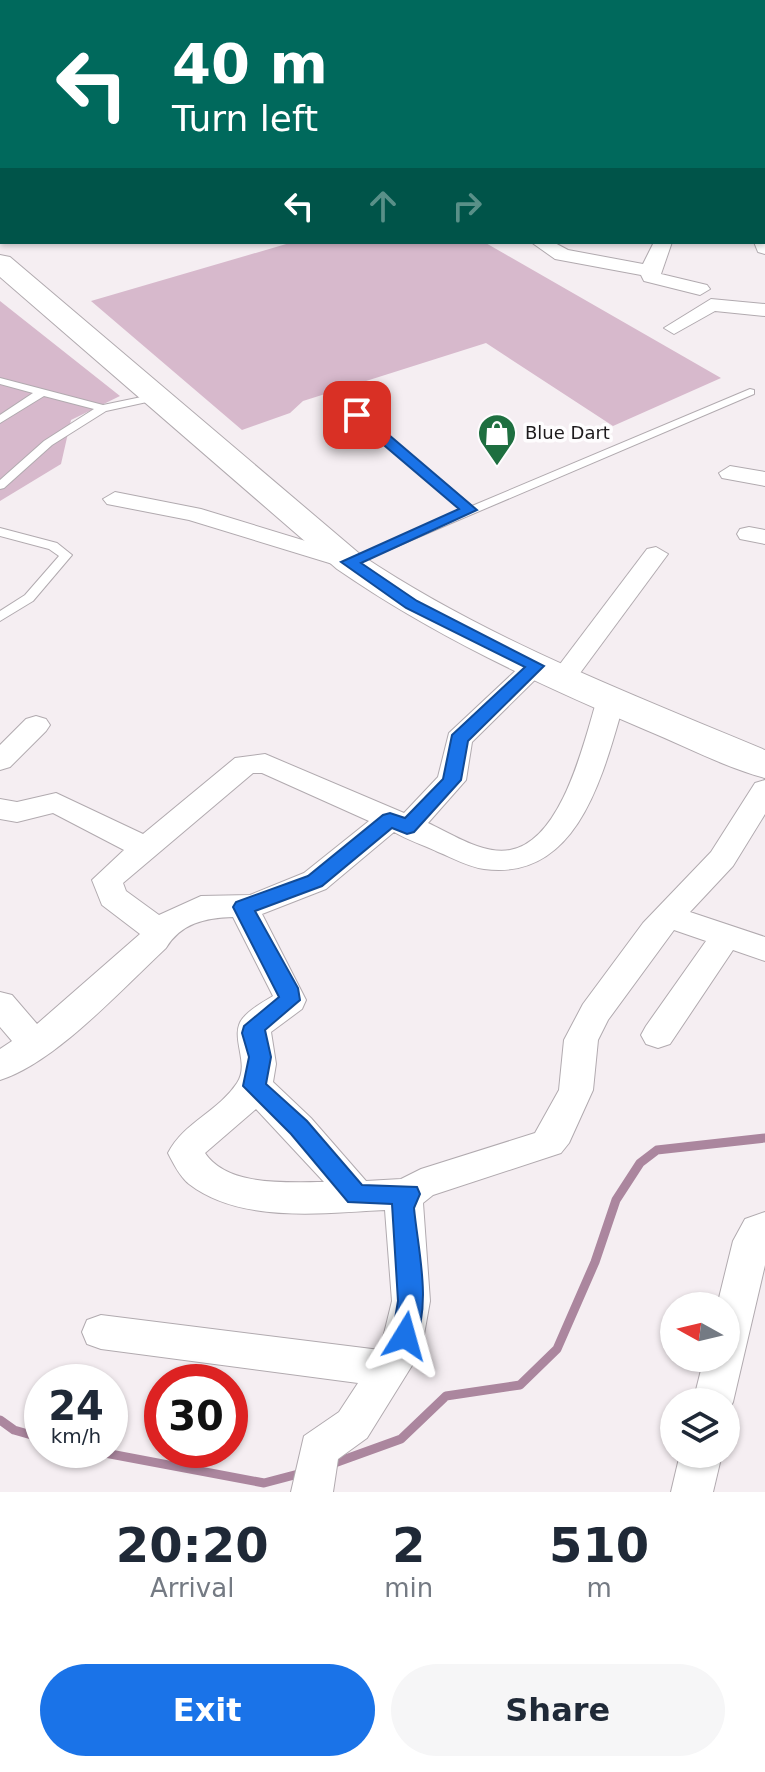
<!DOCTYPE html>
<style>
body{margin:0;font-family:"DejaVu Sans",sans-serif;background:#f6f6f7;color:#1f2937;height:100vh;display:flex;flex-direction:column;font-size:30px;white-space:nowrap}
*{box-sizing:border-box;margin:0}
p{font-size:26px;color:#747a83}
.icon{flex:none;width:44px;height:44px;fill:none;stroke:currentColor;stroke-width:2;stroke-linecap:round;stroke-linejoin:round}
.map{position:relative;height:1492px;overflow:hidden}
.drawer{display:flex;flex-direction:column;background:#fff;flex:1}
.drawer>*{flex:none}
.guide{position:absolute;left:0px;top:0px;width:766px;height:244px;box-shadow:0 2px 6px #0004;background:#00695c;color:#fff;overflow:hidden}
.needle{width:52px;rotate:278deg}
.fabs{position:absolute;left:660px;top:1292px;display:grid;gap:16px}
.fabs a{display:grid;place-items:center;width:80px;height:80px;border-radius:50%;background:#fff;box-shadow:0 2px 6px #0004;font-size:40px}
.speed{position:absolute;left:24px;top:1364px;display:flex;gap:16px;font-size:40px;font-weight:700;text-align:center}
.speed>*{display:grid;place-content:center;width:104px;height:104px;border-radius:50%;background:#fff;box-shadow:0 2px 6px #0004;line-height:1}
.speed small{font-size:20px;font-weight:400}
.speed .limit{border:12px solid #d22;background:#fff;color:#111}
.pin{position:absolute;display:grid;place-items:center;width:68px;height:68px;color:#fff;margin:-34px;border-radius:16px;box-shadow:0 4px 12px #0006}
.me{position:absolute;width:88px;margin:-44px;rotate:8deg;stroke-linejoin:round;filter:drop-shadow(0 0 6px #0008)}
.turn{display:flex;align-items:center;gap:28px;height:168px;padding:0 40px;font-size:36px}
.turn .icon{width:104px;height:104px;stroke-width:2.5}
.turn b{display:block;font-size:56px;line-height:68px}
.lanes{display:flex;align-items:center;height:76px;padding:0 40px;background:#0003;justify-content:center;gap:40px;direction:ltr}
.lanes .off{opacity:.35}
.eta{display:flex;justify-content:space-evenly;align-items:center;height:136px;text-align:center}
.eta b{font-size:48px;font-weight:700;line-height:56px}
.cta{display:flex;gap:16px;margin-top:auto;padding:16px 40px}
.cta a{flex:1;height:92px;border-radius:48px;background:#1a73e8;color:#fff;font-size:32px;font-weight:700;line-height:92px;text-align:center}
.cta a+a{background:#f6f6f7;color:#1f2937}
.map>svg:first-child{display:block}
</style>
<div class="map">
<svg width="765" height="1492" viewBox="0 0 765 1492">
<rect width="100%" height="100%" fill="#f5eef2"/>
<g fill="#d7b9cc">
<polygon points="293,242 484,242 721,378 613,426 486,343 303,401 290,413 242,430 91,301"/>
<polygon points="0,301 120,396 71,420 61,464 0,501"/>
</g>
<g fill="none" stroke-linecap="round" stroke-linejoin="round">
<g stroke="#ab869e" stroke-width="9">
<polyline points="0,1420 14,1430 42,1438"/>
<polyline points="89,1450 264,1483 302,1473"/>
<polyline points="329,1465 401,1439 446,1396 520,1385 557,1349 595,1262 616,1200 640,1163 657,1150 765,1138"/>
</g>
<g stroke="#b1aaaf" stroke-width="2">
<g id="lane">
<polygon points="0,378 103,405 156,394 161,397 156,400 106,411 52,445 4,488 0,489 0,480 44,441 94,409 44,396 0,423 0,415 33,393 0,384"/>
<polygon points="750,389 754,390 754,394 353,565 345,565 343,562 462,510 330,398 330,394 338,394 472,506"/>
<polygon points="0,528 57,543 72,555 33,601 0,621 0,611 25,595 59,556 49,549 0,536"/>
</g>
</g>
<g stroke="#b1aaaf" stroke-width="2">
<g id="street">
<polygon points="213,0 230,0 212,2"/>
<polygon points="324,0 348,0 349,2 325,2"/>
<polygon points="446,0 462,0 445,2"/>
<polygon points="581,0 613,0 614,2 582,2"/>
<polygon points="731,0 746,0 730,2"/>
<rect x="764" y="20" width="1" height="8"/>
<polygon points="0,58 2,59 2,69 0,68"/>
<rect x="764" y="76" width="1" height="10"/>
<polygon points="2,80 2,90 0,91 0,81"/>
<rect x="764" y="117" width="1" height="10"/>
<polygon points="2,119 2,129 0,130 0,120"/>
<rect x="764" y="171" width="1" height="10"/>
<polygon points="0,175 2,175 0,186"/>
<polygon points="2,229 2,241 0,242 0,230"/>
<polygon points="764,237 765,237 765,254 758,252 754,242 764,242"/>
<polygon points="531,242 553,242 568,250 643,264 654,242 672,242 661,274 707,285 710,289 700,295 644,281 641,275 555,259"/>
<polygon points="711,299 765,304 765,316 715,311 674,334 664,328"/>
<polygon points="730,466 765,472 765,486 722,478 719,473"/>
<polygon points="115,492 201,509 358,557 361,562 349,569 189,520 107,504 103,499"/>
<polygon points="749,527 765,530 765,544 740,539 737,534 740,529"/>
<polygon points="656,547 668,554 572,684 554,684 550,678 554,672 647,549"/>
<path d="M536,658L545,660L549,666L472,742L466,780L428,823C452,834 483,855 510,850C562,841 584,742 597,699L601,693H621L625,699C604,770 580,882 484,869C468,867 453,858 438,852C424,845 407,840 394,832L326,889L262,914L306,1000L302,1009L271,1032L276,1064L273,1082L311,1118L366,1181L401,1179L421,1169L535,1133L559,1090L564,1040L583,1004L643,923L711,852L755,783L765,780V814L733,866L690,912L765,937V961L733,950L670,1044L658,1048L646,1044L641,1035L646,1026L706,941L674,930L608,1020L598,1040L593,1090L569,1143L561,1153L433,1195L423,1203L430,1301L421,1351L367,1438L338,1459L333,1492H291L304,1436L339,1412L358,1383L101,1349L87,1344L82,1332L87,1320L101,1315L380,1350L392,1301L385,1210C324,1213 241,1224 189,1184C180,1177 173,1163 168,1153C184,1122 218,1112 237,1083C251,1063 228,1036 243,1018C250,1009 263,1002 273,996L233,917C205,918 181,923 166,948C123,988 55,1063 0,1080V1049L12,1041L0,1027V992L12,995L37,1024L140,934L102,905L92,880L124,850L53,813L17,822L0,819V799L17,802L56,793L143,834L235,758L265,754L404,813L438,777L449,733L527,660ZM253,773H262L369,821L304,873L250,895L201,896L159,915L126,891L123,883ZM256,1109L324,1182C287,1182 228,1187 205,1153Z"/>
<polygon points="36,716 46,719 50,725 46,731 10,767 0,770 0,745 26,719"/>
<polygon points="765,1212 765,1265 733,1402 726,1416 726,1402 693,1402 704,1358 726,1358 726,1306 717,1306 733,1241 745,1219"/>
<polygon points="680,1454 722,1454 713,1492 671,1492"/>
</g>
</g>
<g stroke="#b1aaaf" stroke-width="2">
<path id="secondary" d="M0,255L10,257L361,555C487,639 626,692 765,750V778C724,767 685,746 646,730C538,684 434,636 337,569L0,277Z"/>
</g>
<use href="#lane" fill="#fff" fill-rule="evenodd"/>
<use href="#street" fill="#fff" fill-rule="evenodd"/>
<use href="#secondary" fill="#fff" fill-rule="evenodd"/>
</g>
<path fill="#1a73e8" stroke="#114b97" stroke-width="2" d="M352,412H362L477,510L361,563L417,601L544,666L468,741L461,780L414,832L407,834L392,828L322,886L255,911L298,988L300,1000L265,1030L271,1057L266,1084L307,1121L362,1185L417,1187L420,1194L414,1208C418,1250 432,1304 414,1344L405,1347L396,1344L392,1336L398,1301L392,1204L348,1202L291,1134L243,1086L249,1057L242,1033L244,1026L279,997L233,907L236,902L308,876L383,815L390,813L405,818L443,779L452,735L525,667L406,608L341,562L459,509L352,418Z"/>
<defs>
<g id="shop-pin" transform="scale(2)"><path d="M0 17L-7.5 6A9.5 9.5 0 1 1 7.5 6Z" fill="#1e6f40" stroke="#fefdfe"/><path d="M-5-2.5h2.3a2.7 3.5 0 0 1 5.4 0H5L5.5 6h-11ZM-1.5-2.5h3a1.5 2.3 0 0 0-3 0Z" fill="#fff"/></g>
</defs>
<g fill-rule="evenodd">
<use href="#shop-pin" x="497" y="433"/>
</g>
<g text-anchor="middle" stroke-width="7" stroke-linejoin="round" paint-order="stroke">
<g font-size="18" fill="#1d1a1c" stroke="#fefdfe" text-anchor="start">
<text x="525" y="439">Blue Dart</text>
</g>
</g>
</svg>
<div class="fabs">
<a><svg class="needle" viewBox="-14 -14 28 28"><path d="M0-13l5 13h-10z" fill="#e53935"/><path d="M0 13l5-13h-10z" fill="#747a83"/></svg></a>
<a><svg class="icon" aria-label="layers" viewBox="0 0 24 24"><path d="M12 4l9 5-9 5-9-5zM3 14l9 5 9-5"/></svg></a>
</div>
<div class="speed"><div>24<small>km/h</small></div><div class="limit">30</div></div>
<div class="pin" style="left:357px;top:415px;background:#d93025"><svg class="icon" aria-label="arrive" viewBox="0 0 24 24"><path d="M6 21V4h12l-3 4 3 4H6"/></svg></div>
<svg class="me" style="left:405px;top:1336px" viewBox="-20 -20 40 40"><path d="M0-17L14 15 0 8-14 15z" fill="#1a73e8" stroke="#fff" stroke-width="4"/></svg>
<div class="guide">
<div class="turn"><svg class="icon" aria-label="left" viewBox="0 0 24 24"><path d="M17 20v-9H6M10 6l-5 5 5 5"/></svg><div><b>40 m</b>Turn left</div></div>
<div class="lanes"><svg class="icon" aria-label="left" viewBox="0 0 24 24"><path d="M17 20v-9H6M10 6l-5 5 5 5"/></svg><svg class="icon off" aria-label="ahead" viewBox="0 0 24 24"><path d="M12 20V5M6 11l6-6 6 6"/></svg><svg class="icon off" aria-label="right" viewBox="0 0 24 24"><path d="M7 20v-9h11M14 6l5 5-5 5"/></svg></div>
</div>
</div>
<section class="drawer">
<div class="eta">
<div><b>20:20</b><p>Arrival</p></div>
<div><b>2</b><p>min</p></div>
<div><b>510</b><p>m</p></div>
</div>
<div class="cta"><a>Exit</a><a>Share</a></div>
</section>
